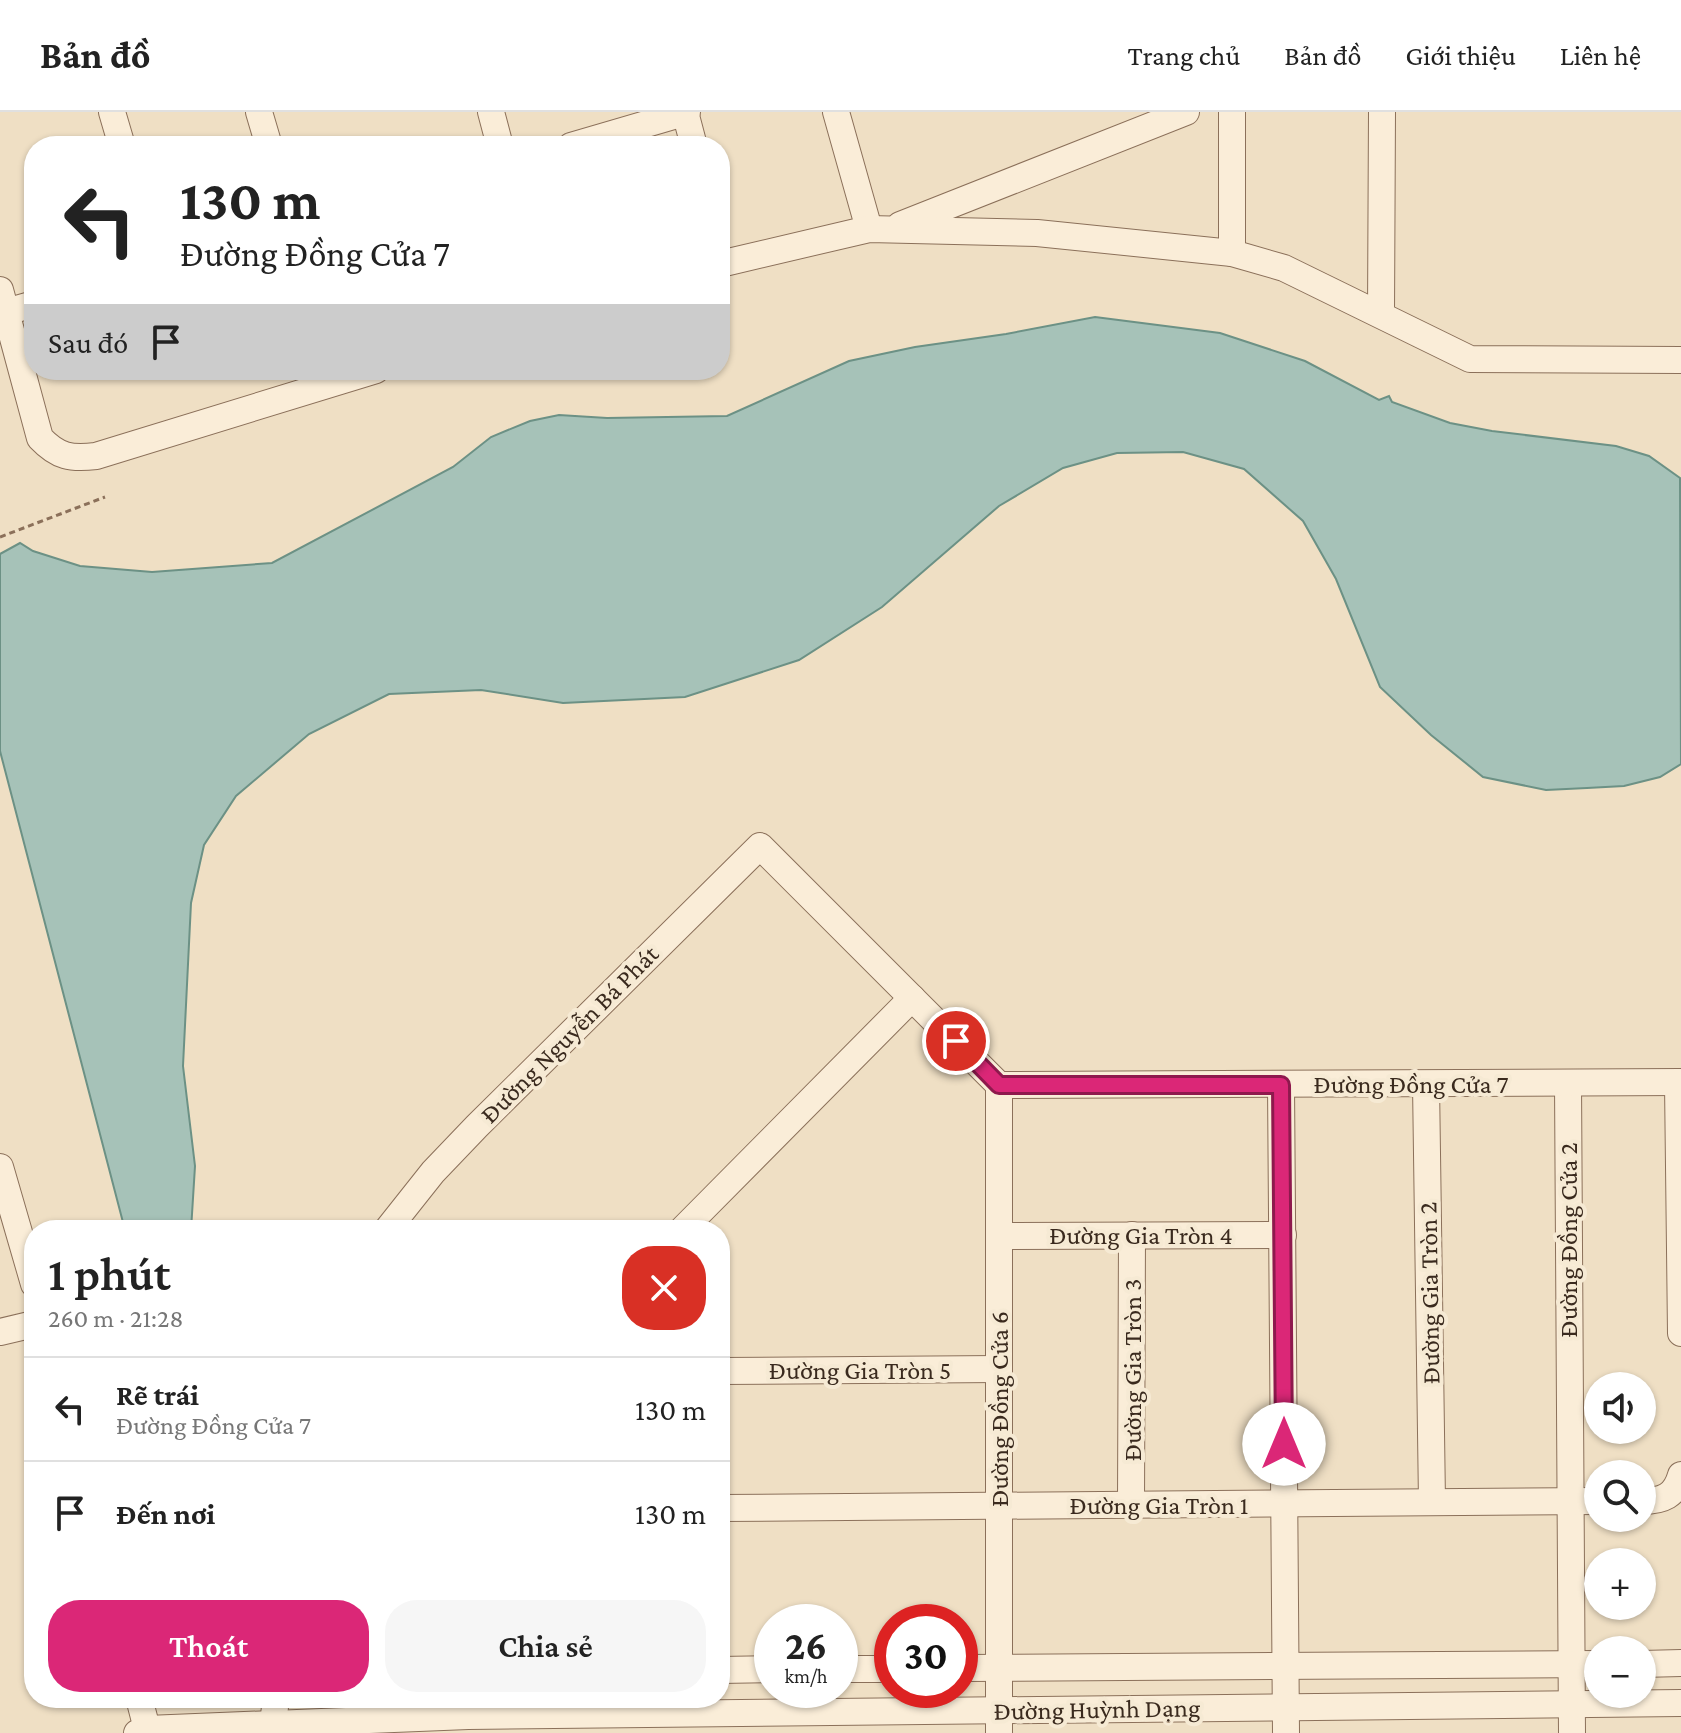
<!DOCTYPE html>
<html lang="vi">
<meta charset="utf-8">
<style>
body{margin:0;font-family:"Crimson Pro",serif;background:#f6f6f6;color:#222;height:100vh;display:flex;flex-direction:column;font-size:30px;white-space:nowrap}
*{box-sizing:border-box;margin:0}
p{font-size:26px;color:#767676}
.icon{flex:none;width:44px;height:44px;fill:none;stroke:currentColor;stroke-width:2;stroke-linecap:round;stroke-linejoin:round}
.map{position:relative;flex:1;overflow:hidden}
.sheet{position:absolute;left:24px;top:1108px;width:706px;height:488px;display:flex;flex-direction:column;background:#fff;border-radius:32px;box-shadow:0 2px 6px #0004}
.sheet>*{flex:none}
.hud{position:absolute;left:24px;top:24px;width:706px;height:244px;border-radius:32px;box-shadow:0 2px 6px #0004;background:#fff;color:#222;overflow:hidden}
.fabs{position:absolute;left:1584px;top:1260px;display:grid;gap:16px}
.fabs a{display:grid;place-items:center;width:72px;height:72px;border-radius:50%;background:#fff;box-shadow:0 2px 6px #0004;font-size:40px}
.speed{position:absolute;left:754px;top:1492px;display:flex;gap:16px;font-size:40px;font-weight:700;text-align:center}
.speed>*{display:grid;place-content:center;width:104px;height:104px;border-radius:50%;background:#fff;box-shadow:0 2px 6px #0004;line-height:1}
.speed small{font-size:20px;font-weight:400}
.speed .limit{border:12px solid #d22;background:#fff;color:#111}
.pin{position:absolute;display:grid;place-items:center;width:68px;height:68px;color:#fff;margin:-34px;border:4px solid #fff;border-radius:50%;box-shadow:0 2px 8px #0007}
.me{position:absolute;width:88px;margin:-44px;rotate:0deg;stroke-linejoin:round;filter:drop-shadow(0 0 6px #0008)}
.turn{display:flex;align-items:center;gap:28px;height:168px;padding:0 24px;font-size:36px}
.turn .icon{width:104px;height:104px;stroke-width:2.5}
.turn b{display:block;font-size:56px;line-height:68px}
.then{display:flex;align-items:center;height:76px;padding:0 24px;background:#0003;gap:16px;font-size:30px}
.round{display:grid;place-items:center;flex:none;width:84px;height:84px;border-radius:32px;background:#f6f6f6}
.head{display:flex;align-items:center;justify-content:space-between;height:136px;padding:0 24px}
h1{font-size:48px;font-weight:600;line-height:60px}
.primary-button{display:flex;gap:16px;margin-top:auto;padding:16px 24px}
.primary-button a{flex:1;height:92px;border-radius:32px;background:#db2777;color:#fff;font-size:32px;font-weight:600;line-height:92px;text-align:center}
.primary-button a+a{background:#f6f6f6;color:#222}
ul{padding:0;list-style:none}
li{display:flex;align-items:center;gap:24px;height:104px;padding:0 24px;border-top:2px solid #e0e0e0}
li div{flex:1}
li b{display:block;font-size:30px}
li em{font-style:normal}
header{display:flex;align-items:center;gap:48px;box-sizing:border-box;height:112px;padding:0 40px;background:#fff;border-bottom:2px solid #e0e0e0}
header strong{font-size:38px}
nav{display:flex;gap:44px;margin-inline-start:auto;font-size:28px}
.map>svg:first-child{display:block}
</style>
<header>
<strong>Bản đồ</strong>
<nav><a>Trang chủ</a><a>Bản đồ</a><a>Giới thiệu</a><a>Liên hệ</a></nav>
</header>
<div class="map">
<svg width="1681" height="1621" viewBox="0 0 1681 1621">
<rect width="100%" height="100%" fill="#efdfc4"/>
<polygon fill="#a6c2b8" stroke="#6c9185" stroke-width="2" points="1095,205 1220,221 1305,249 1379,288 1389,284 1392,290 1450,311 1492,319 1616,334 1649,344 1680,366 1681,652 1660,665 1624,674 1587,676 1546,678 1483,665 1431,623 1380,575 1336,467 1303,409 1244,357 1183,340 1117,341 1063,356 999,394 882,495 799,548 685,585 563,591 481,578 389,582 309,622 236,684 204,733 191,791 183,954 195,1054 191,1118 125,1118 0,639 0,442 20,431 33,439 80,454 152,460 272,451 453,355 491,325 530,309 559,303 607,306 727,304 849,249 915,235 1006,222"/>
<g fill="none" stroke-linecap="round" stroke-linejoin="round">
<g stroke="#8b705a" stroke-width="28">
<g id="minor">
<polyline points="112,0 122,34"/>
<polyline points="259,0 269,34"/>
<polyline points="491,0 500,34"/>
<polyline points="685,0 694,34"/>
<polyline points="836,0 869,117"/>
<polyline points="1232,0 1232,141"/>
<polyline points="571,34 687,0"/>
<polyline points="900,113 1186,0"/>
<polyline points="720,152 869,117 1037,121 1232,141 1284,156 1470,247 1681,248"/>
<path d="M0,178L40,326C58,345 71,347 96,344L376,258"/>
<polyline points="6,200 34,192"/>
<polyline points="1381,202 1382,0"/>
<polyline points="1568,971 1572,1621"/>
<polyline points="1678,971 1681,1221"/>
<polyline points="1426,972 1432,1390"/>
<polyline points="1281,973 1286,1621"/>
<polyline points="0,1055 34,1172"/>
<polyline points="387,1118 433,1060 477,1014 760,734 999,973 1681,970"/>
<polyline points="682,1118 912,886"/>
<polyline points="999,1124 1283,1123"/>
<polyline points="0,1220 34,1212"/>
<polyline points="720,1259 999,1257"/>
<path d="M1642,1389C1663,1389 1675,1384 1681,1363"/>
<polyline points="1131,1393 1132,1123"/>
<polyline points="720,1396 1598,1389"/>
<polyline points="1642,1552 1681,1551"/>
<polyline points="960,1556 1598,1552"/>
<polyline points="840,1557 892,1557"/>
<polyline points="720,1558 772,1557"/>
<polyline points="139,1586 147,1617"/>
<polyline points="137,1621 147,1617 468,1604 1681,1591"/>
<polyline points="272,1621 276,1586"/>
<polyline points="999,1621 999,973"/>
</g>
</g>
<polyline stroke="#8b705a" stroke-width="3" stroke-dasharray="6 4" stroke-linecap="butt" points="0,425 105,385"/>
<use href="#minor" stroke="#faedd8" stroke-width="26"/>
</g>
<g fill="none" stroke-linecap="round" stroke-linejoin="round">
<g stroke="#8e194d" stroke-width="20">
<polyline id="route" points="956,929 999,973 1281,973 1284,1332"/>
</g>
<use href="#route" stroke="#db2777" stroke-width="14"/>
</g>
<g text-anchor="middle" stroke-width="8" stroke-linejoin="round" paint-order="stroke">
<g font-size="26" fill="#3a2a1e" stroke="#f6ead4">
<text transform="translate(569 922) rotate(-45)" y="9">Đường Nguyễn Bá Phát</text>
<text x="1411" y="981">Đường Đồng Cửa 7</text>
<text x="1141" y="1132">Đường Gia Tròn 4</text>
<text transform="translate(1568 1128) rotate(-90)" y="9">Đường Đồng Cửa 2</text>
<text transform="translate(1429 1181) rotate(-91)" y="9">Đường Gia Tròn 2</text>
<text x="860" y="1267">Đường Gia Tròn 5</text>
<text transform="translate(1132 1258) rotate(-90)" y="9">Đường Gia Tròn 3</text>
<text transform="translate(999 1297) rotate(-90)" y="9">Đường Đồng Cửa 6</text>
<text x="1159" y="1402">Đường Gia Tròn 1</text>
<text transform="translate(1097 1597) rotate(-1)" y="9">Đường Huỳnh Dạng</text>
</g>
</g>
</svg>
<div class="fabs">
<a><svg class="icon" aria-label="sound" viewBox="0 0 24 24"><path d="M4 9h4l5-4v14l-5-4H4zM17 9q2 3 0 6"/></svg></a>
<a><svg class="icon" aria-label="search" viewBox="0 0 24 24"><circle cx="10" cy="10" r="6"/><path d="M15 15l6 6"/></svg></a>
<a>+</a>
<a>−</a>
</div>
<div class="speed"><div>26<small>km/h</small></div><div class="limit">30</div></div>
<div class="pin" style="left:956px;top:929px;background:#d93025"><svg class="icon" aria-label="arrive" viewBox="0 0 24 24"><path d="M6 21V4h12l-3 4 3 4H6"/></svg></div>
<svg class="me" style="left:1284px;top:1332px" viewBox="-20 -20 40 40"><circle r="19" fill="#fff"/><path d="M0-13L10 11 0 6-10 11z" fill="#db2777"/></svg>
<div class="hud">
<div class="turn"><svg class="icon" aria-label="left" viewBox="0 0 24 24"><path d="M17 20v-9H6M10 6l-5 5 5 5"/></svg><div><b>130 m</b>Đường Đồng Cửa 7</div></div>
<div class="then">Sau đó<svg class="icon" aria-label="arrive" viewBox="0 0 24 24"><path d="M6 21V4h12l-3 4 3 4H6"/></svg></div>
</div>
<section class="sheet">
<div class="head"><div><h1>1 phút</h1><p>260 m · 21:28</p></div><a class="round" style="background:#d93025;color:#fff"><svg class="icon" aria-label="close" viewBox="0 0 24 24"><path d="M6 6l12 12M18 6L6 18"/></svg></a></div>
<ul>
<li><svg class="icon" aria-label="left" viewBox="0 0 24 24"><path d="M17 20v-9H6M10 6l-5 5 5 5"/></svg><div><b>Rẽ trái</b><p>Đường Đồng Cửa 7</p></div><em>130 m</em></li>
<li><svg class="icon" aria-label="arrive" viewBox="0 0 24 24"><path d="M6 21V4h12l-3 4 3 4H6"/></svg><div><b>Đến nơi</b></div><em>130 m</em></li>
</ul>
<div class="primary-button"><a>Thoát</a><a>Chia sẻ</a></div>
</section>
</div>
